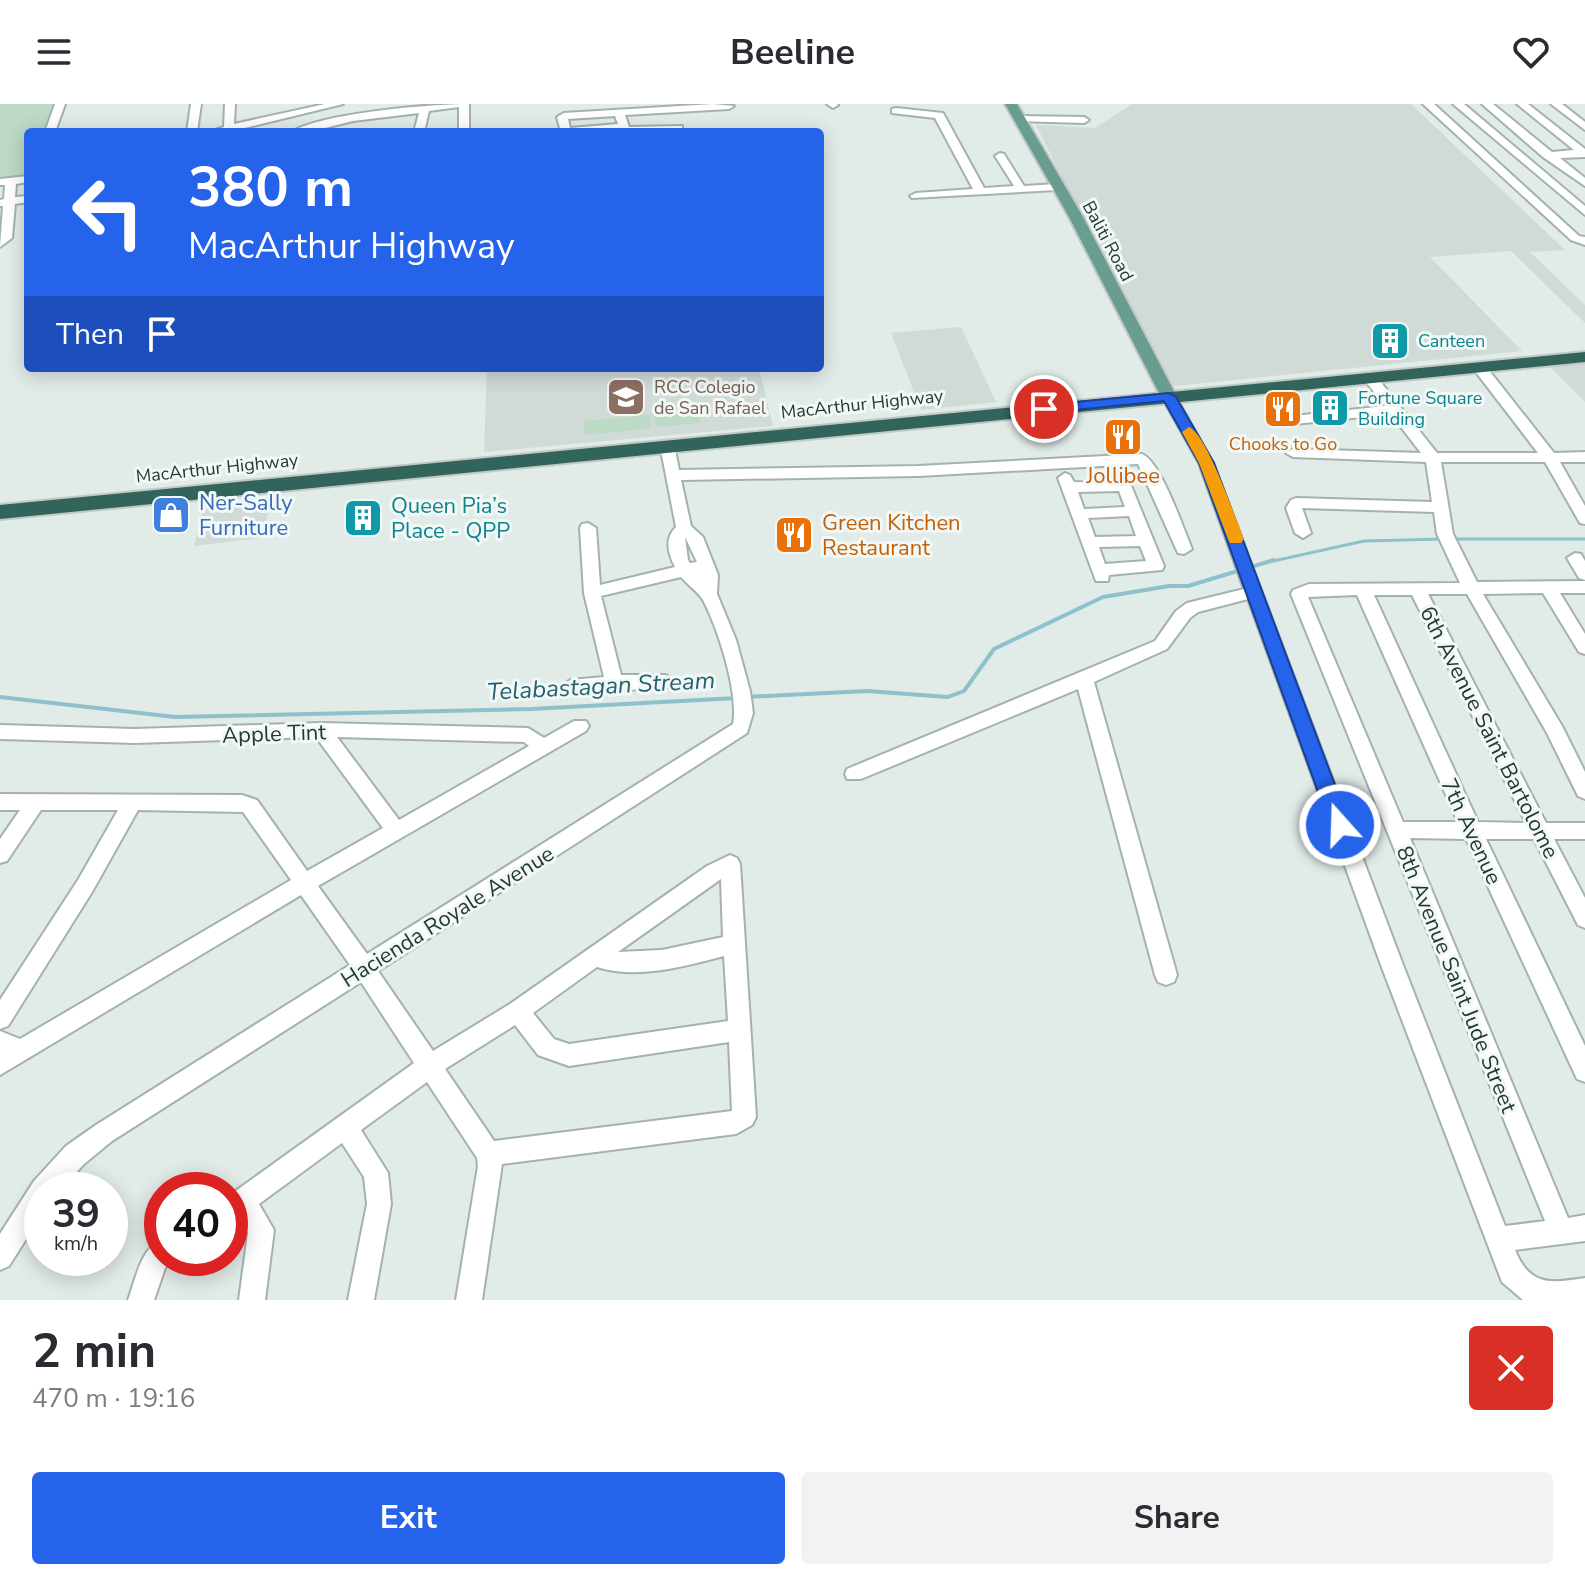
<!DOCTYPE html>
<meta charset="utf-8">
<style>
body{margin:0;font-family:"Nunito Sans",sans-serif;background:#f2f2f3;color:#2b2b33;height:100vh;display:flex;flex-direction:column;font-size:30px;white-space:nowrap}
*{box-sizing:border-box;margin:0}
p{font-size:26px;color:#7c7c81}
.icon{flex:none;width:44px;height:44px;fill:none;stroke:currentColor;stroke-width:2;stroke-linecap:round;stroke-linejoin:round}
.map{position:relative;height:1196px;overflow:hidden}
.drawer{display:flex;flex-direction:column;background:#fff;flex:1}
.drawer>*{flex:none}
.guide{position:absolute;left:24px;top:24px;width:800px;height:244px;border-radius:8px;box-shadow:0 4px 20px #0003;background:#2563eb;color:#fff;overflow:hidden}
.speed{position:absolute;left:24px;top:1068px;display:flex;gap:16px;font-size:40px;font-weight:700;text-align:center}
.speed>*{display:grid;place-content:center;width:104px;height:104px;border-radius:50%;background:#fff;box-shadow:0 4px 20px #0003;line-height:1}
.speed small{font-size:20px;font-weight:400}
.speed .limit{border:12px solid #d22;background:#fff;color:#111}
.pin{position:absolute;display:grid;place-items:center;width:68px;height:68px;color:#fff;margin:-34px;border:4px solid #fff;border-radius:50%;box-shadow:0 2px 8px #0007}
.me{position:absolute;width:88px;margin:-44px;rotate:340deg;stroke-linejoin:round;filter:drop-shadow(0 0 6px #0008)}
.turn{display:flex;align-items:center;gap:28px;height:168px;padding:0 32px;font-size:36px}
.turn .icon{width:104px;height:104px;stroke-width:2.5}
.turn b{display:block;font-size:56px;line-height:68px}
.then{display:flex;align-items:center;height:76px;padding:0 32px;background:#0003;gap:16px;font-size:30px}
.round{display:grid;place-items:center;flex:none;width:84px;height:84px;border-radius:8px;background:#f2f2f3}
.overview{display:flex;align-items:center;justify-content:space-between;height:136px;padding:0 32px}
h1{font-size:48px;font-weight:700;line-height:60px}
.button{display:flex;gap:16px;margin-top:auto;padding:16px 32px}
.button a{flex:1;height:92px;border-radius:8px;background:#2563eb;color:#fff;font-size:32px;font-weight:700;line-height:92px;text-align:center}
.button a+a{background:#f2f2f3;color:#2b2b33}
header{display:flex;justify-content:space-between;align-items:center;height:104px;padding:0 32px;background:#fff;font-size:36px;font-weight:700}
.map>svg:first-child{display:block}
</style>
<header><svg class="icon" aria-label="menu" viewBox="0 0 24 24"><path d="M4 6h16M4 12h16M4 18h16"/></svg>Beeline<svg class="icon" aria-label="heart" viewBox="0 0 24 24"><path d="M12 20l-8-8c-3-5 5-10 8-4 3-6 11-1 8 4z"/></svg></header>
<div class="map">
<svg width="1585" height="1196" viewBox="0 0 1585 1196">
<rect width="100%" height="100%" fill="#e1ebe7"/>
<g fill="#d0dad6">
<polygon points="1132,0 1411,0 1565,146 1530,148 1585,201 1585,219 1511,147 1430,153 1522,247 1174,282 1084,118 1036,21 1095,24"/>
<polygon points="961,223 996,298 921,306 891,229"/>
<polygon points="1585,259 1585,298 1549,262"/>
<polygon points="487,264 759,264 773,322 484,348"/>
<polygon points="272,394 261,434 194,442 205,400"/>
</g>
<g fill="#bcdac5">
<polygon points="0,0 66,0 56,28 28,28 28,75 0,79"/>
<polygon points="698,306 700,319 655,323 654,310"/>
<polygon points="650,311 652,324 585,331 584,317"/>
</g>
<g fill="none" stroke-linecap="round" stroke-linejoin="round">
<g stroke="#8dc1cc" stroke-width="3">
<polyline points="1452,435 1585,435"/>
<polyline points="1269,458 1364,437 1443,435"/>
</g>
<g stroke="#8dc1cc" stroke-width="4">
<polyline points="0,593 175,613 531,605 737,594"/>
<polyline points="746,593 867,587 948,593 964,587 994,545 1103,493 1169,482 1188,482 1274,456"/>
</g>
<g stroke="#a4b2ae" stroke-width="4">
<g id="minor">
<polygon points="55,0 65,0 55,28 45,28"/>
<polygon points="191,0 201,0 197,28 187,28"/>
<polygon points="225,0 235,0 234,20 325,0 343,0 228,28 209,28 224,23"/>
<path d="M469,0V28H459V3L429,7L424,28H414L419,9L353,17L309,28H291C323,9 430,0 469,0Z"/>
<path d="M713,0L734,2L729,5L625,11L629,23L682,22V26L678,27L561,28L557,13L564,9ZM615,12L618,20L570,24L568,15Z"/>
<polygon points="827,0 837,0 838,1 833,4"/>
<polygon points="1423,0 1434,0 1579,132 1585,133 1585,141 1571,136"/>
<polygon points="1453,0 1464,0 1585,102 1585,111"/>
<polygon points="1482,0 1493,0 1552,48 1574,46 1517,0 1528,0 1585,45 1585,53 1560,54 1585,74 1585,82 1543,53"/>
<polygon points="1551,0 1562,0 1585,18 1585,26"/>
<polygon points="896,4 943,9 984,84 1014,82 995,52 1000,49 1004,50 1024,82 1057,80 1063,83 1057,86 912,94 910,92 916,89 973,85 935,14 892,9 892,5"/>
<polygon points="1020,12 1084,13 1089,16 1084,19 1016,17 1016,13"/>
<polygon points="28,72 28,78 16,80 15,93 28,92 28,98 15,100 12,134 0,143 3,102 0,102 0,96 4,95 5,81 0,81 0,75"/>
<path d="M1479,259L1484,260L1554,349L1585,348V358H1560L1585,402V420L1580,419L1545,358H1441L1453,430L1477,478L1585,477V489H1560L1585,530V550L1579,548L1543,489L1483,490L1562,622L1585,668V695L1578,692L1547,629L1467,490H1428L1546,719H1585V735H1554L1585,794V824L1578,821L1534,735H1486L1585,942V978L1577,975L1466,735L1410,734L1568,1114L1585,1111V1137L1515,1146C1530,1183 1551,1179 1585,1174V1196H1523L1502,1178L1381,861L1248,495L1198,508L1190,514L1167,545L1094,578L1177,871L1174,878L1166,881L1158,878L1155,871L1078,585L861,675H847L845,670L847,665L1155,537L1176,507L1187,499L1244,485L1199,359L1162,293L1169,289L1174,290L1213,359L1403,861L1505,1122L1545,1117L1291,490L1293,486L1309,480L1460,479L1437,430L1434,408L1302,404L1311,429L1303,434L1295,429L1286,404L1291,396L1296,394L1432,398L1426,358L1293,353L1286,349L1293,345L1421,349L1391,310L1285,321L1278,317L1285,313L1385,302L1363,274L1370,270L1375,271L1437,349H1538L1472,263ZM1357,491L1458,718H1403L1308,493ZM1374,491H1412L1526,719L1478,718Z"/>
<path d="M667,337L674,341L679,366L918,362L1142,350C1161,358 1183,424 1192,445L1184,450L1178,449L1138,360L918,372L681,376L691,422L703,433L718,471L717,490L736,536L750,587L753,609L747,629L378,867L433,947L510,900L707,762L730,751L737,754L740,760L756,1013L752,1021L736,1030L502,1060L482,1196H456L478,1062L477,1054L427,978L361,1026L388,1069L391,1100L374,1196H348L367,1100L364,1073L342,1039L259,1100L274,1126L265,1196H239L248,1129L239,1114L230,1118V1091L414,959L361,878L112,1037L84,1060L60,1086H42V1110L9,1162L0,1166V1130L34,1077L66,1042L96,1021L350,861L301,791L0,971V927L20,935L291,776L243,708L138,706L92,788L8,922L0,925V896L78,776L118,706H41L7,757L0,759V735L20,706H0V690L242,691L257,696L307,767L383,724L316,633L135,639L0,635V621L135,625L321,619L528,624L544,634L574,617H586L589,622L586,627L318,782L367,850L733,620C739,590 718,524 703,496C698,488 688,481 681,473L601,492L621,571H666L675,578L672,583L570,590L561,583L570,576L604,573L584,489L580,424L582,420L588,419L596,424L600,481L675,463C668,449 664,435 676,423L660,341ZM685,433L697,458L690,459L688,456ZM337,633L524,638L529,642L399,716ZM721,775L723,833L662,846L618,848ZM724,852L728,917L569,940L554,935L533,909L597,863C637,876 686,862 724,852ZM515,921L538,951L569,962L729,938L732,1007L494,1037L445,965Z"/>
<path d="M1065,369L1070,371L1074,378L1130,379L1164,462L1162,466L1109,471L1108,477H1096L1058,374ZM1119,387L1125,403L1084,405L1078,388ZM1129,412L1136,432L1095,433L1088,414ZM1140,442L1146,457L1105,460L1099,443Z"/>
<polygon points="1575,449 1581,450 1585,457 1585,476 1579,474 1567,454"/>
<path d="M162,1135V1154H172L165,1164L154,1196H128C136,1175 140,1145 162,1135Z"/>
</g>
</g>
<g stroke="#c1c8c6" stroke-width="4">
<polygon id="major" points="1005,0 1017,0 1083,113 1177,293 1175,297 1163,297 1161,293 1069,113"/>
</g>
<g stroke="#c1c8c6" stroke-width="4">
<polygon id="highway" points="1585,248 1585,258 0,415 0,401"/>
</g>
<use href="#minor" fill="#fff" fill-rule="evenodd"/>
<use href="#major" fill="#699d91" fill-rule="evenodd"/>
<use href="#highway" fill="#31645b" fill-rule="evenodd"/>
</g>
<polygon fill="#2563eb" stroke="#184099" stroke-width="2" points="1169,289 1176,293 1214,359 1350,721 1347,727 1333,727 1330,721 1199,359 1164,297 1044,309 1036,305 1044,301"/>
<path fill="#f59e0b" d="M1189,323C1207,330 1235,414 1244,435L1241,439H1230L1228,435L1199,359L1182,328Z"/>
<defs>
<g id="building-square" transform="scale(2)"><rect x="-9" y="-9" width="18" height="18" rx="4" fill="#0f9aa8" stroke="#f2f8f5"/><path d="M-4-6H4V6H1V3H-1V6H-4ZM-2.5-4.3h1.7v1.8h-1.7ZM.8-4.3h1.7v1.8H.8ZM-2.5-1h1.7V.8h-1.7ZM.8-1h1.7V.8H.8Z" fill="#fff"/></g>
<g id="school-square" transform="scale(2)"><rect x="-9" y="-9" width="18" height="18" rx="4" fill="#8d6e63" stroke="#f2f8f5"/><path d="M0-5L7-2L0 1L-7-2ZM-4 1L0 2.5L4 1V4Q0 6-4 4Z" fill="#fff"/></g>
<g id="restaurant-square" transform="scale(2)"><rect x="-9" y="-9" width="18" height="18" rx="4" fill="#e8710a" stroke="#f2f8f5"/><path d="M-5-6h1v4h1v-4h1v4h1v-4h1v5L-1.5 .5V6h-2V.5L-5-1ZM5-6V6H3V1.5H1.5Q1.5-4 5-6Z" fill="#fff"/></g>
<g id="shop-square" transform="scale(2)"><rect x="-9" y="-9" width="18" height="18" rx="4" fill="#3f7fe0" stroke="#f2f8f5"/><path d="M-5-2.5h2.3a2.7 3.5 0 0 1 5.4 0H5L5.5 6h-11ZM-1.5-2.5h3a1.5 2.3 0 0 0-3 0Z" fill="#fff"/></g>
</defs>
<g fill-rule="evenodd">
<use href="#building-square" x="1390" y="237"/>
<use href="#school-square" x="626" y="293"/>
<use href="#building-square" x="1330" y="304"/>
<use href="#restaurant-square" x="1283" y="305"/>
<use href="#restaurant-square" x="1123" y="333"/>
<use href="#shop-square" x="171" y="411"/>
<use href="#building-square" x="363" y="414"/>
<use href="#restaurant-square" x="794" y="431"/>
</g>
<g text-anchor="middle" stroke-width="6" stroke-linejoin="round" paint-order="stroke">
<g font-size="18" fill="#233a34" stroke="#f2f8f5">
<text transform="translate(1108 137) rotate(62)" y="6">Baliti Road</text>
<text transform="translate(862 300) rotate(-6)" y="6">MacArthur Highway</text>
<text transform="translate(217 364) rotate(-6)" y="6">MacArthur Highway</text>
</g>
<g font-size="18" fill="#0d838f" stroke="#f2f8f5" text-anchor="start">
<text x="1418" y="243">Canteen</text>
<text x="1358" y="300">Fortune Square<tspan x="1358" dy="21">Building</tspan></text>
</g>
<g font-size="18" fill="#785e54" stroke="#f2f8f5" text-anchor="start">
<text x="654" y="289">RCC Colegio<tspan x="654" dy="21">de San Rafael</tspan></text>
</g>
<g font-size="18" fill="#c56008" stroke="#f2f8f5">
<text x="1283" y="346">Chooks to Go</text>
</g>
<g font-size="22" fill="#c56008" stroke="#f2f8f5">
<text x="1123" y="379">Jollibee</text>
<text x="822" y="426" text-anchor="start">Green Kitchen<tspan x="822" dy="25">Restaurant</tspan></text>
</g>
<g font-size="22" fill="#366cbe" stroke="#f2f8f5" text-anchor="start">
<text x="199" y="406">Ner-Sally<tspan x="199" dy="25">Furniture</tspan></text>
</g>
<g font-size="22" fill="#0d838f" stroke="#f2f8f5" text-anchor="start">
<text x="391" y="409">Queen Pia’s<tspan x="391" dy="25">Place - QPP</tspan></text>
</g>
<g font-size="22" fill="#233a34" stroke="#f2f8f5">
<text transform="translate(1490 628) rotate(63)" y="8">6th Avenue Saint Bartolome</text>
<text transform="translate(274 629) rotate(-2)" y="8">Apple Tint</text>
<text transform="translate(1472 727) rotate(65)" y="8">7th Avenue</text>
<text transform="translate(447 812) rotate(-32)" y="8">Hacienda Royale Avenue</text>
<text transform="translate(1457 875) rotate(68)" y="8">8th Avenue Saint Jude Street</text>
</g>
<g font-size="24" font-style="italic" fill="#226271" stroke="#f2f8f5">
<text transform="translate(601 582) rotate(-3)" y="8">Telabastagan Stream</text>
</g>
</g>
</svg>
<div class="speed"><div>39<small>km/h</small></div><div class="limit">40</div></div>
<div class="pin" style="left:1044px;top:305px;background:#d93025"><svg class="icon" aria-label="arrive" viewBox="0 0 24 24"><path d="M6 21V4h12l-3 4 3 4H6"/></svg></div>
<svg class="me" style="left:1340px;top:721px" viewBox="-20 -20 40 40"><circle r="17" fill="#2563eb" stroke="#fff" stroke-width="3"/><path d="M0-11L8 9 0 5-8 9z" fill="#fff"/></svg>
<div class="guide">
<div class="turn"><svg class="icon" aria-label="left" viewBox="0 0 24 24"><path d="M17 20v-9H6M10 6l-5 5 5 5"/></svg><div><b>380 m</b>MacArthur Highway</div></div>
<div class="then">Then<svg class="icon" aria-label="arrive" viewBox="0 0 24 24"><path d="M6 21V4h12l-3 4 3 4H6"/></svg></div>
</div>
</div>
<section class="drawer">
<div class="overview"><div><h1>2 min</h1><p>470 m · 19:16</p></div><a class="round" style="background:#d93025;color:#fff"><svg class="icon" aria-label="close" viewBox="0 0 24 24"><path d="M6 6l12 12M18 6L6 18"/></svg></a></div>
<div class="button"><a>Exit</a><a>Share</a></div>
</section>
